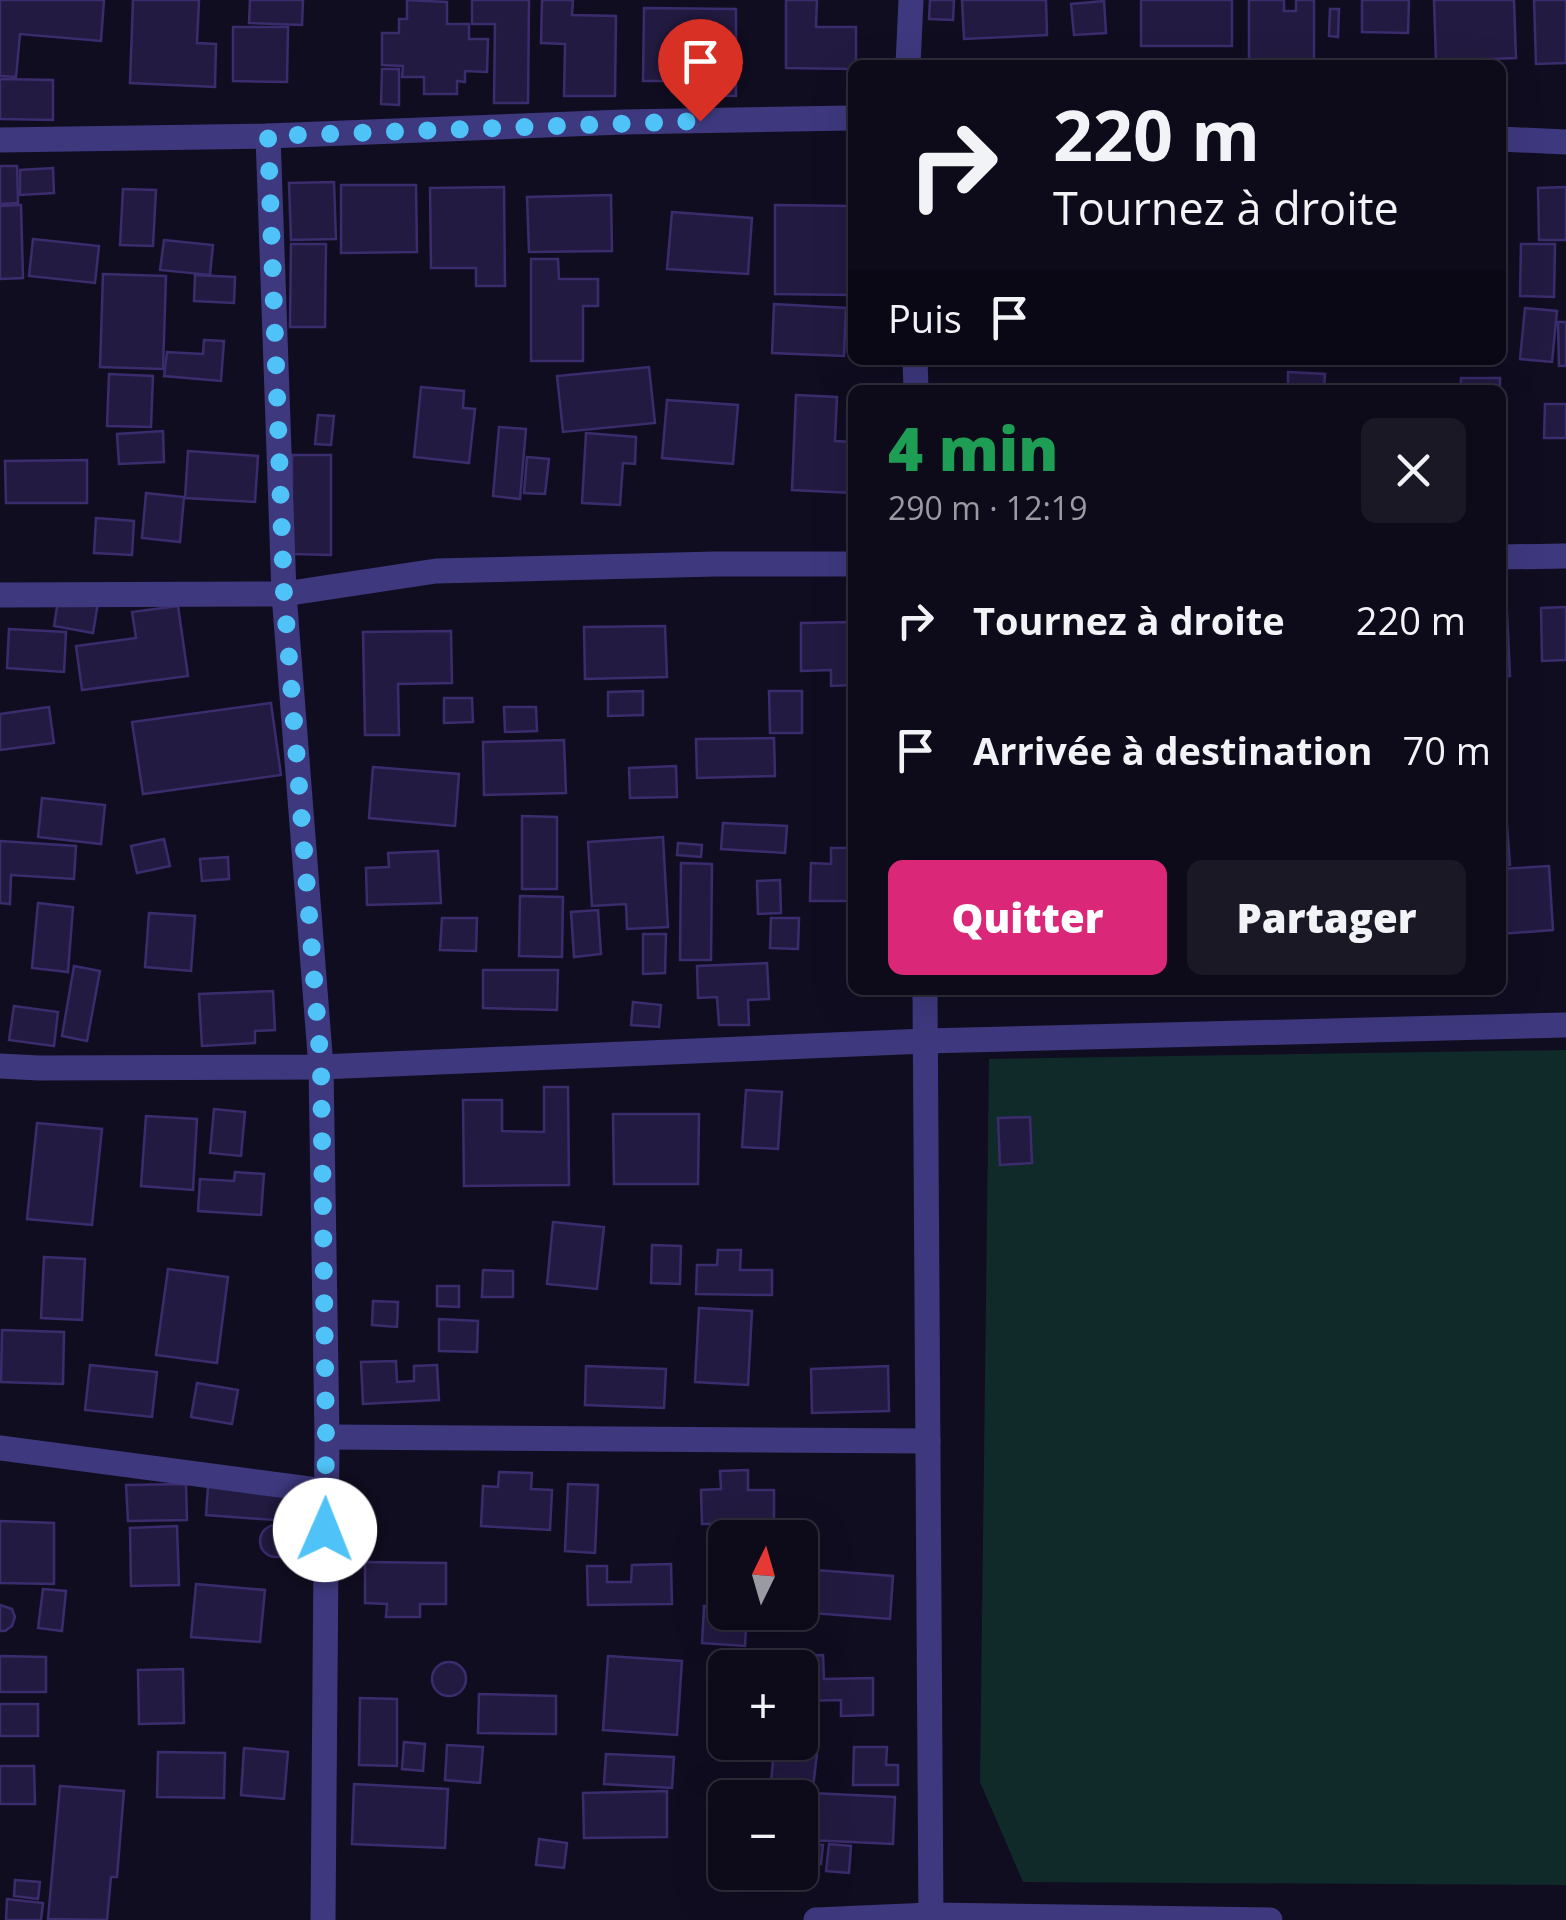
<!DOCTYPE html>
<html lang="fr">
<meta charset="utf-8">
<style>
body{margin:0;font-family:"Open Sans",sans-serif;background:#1b1826;color:#f1f3f6;height:100vh;display:flex;flex-direction:column;font-size:38px;white-space:nowrap}
*{box-sizing:border-box;margin:0}
p{font-size:32px;color:#9a9aa2}
.icon{flex:none;width:55px;height:55px;fill:none;stroke:currentColor;stroke-width:2;stroke-linecap:round;stroke-linejoin:round}
.map{position:relative;flex:1;overflow:hidden}
.panel{position:absolute;left:848px;top:385px;width:658px;height:610px;display:flex;flex-direction:column;background:#0d0a19;border-radius:15px;box-shadow:0 10px 40px #0002,0 0 0 2px #2d2b38}
.panel>*{flex:none}
.hud{position:absolute;left:848px;top:60px;width:658px;height:305px;border-radius:15px;box-shadow:0 10px 40px #0002,0 0 0 2px #2d2b38;background:#0d0a19;color:#f1f3f6;overflow:hidden}
.needle{width:65px;rotate:5deg}
.controls{position:absolute;left:708px;top:1520px;display:grid;gap:20px}
.controls a{display:grid;place-items:center;width:110px;height:110px;border-radius:15px;background:#0d0a19;box-shadow:0 10px 40px #0002,0 0 0 2px #2d2b38;font-size:50px}
.pin{position:absolute;display:grid;place-items:center;width:85px;height:85px;color:#fff;margin:-102px -42px;border-radius:50% 50% 50% 0;rotate:-45deg;box-shadow:0 0 10px #0007}
.pin .icon{rotate:45deg}
.me{position:absolute;width:110px;margin:-55px;rotate:1deg;stroke-linejoin:round;filter:drop-shadow(0 0 8px #0008)}
.turn{display:flex;align-items:center;gap:35px;height:210px;padding:0 40px;font-size:45px}
.turn .icon{width:130px;height:130px;stroke-width:2.5}
.turn b{display:block;font-size:70px;line-height:85px}
.then{display:flex;align-items:center;height:95px;padding:0 40px;background:#0003;gap:20px;font-size:38px}
.round{display:grid;place-items:center;flex:none;width:105px;height:105px;border-radius:15px;background:#1b1826}
.overview{display:flex;align-items:center;justify-content:space-between;height:170px;padding:0 40px}
h1{font-size:60px;font-weight:800;line-height:75px;color:#1e9e55}
.button{display:flex;gap:20px;margin-top:auto;padding:20px 40px}
.button a{flex:1;height:115px;border-radius:15px;background:#db2777;color:#fff;font-size:40px;font-weight:800;line-height:115px;text-align:center}
.button a+a{background:#1b1826;color:#f1f3f6}
ul{padding:0;list-style:none}
li{display:flex;align-items:center;gap:30px;height:130px;padding:0 40px}
li div{flex:1}
li b{display:block;font-size:38px}
li em{font-style:normal}
.map>svg:first-child{display:block}
</style>
<div class="map">
<svg width="1566" height="1920" viewBox="0 0 1566 1920">
<rect width="100%" height="100%" fill="#110d21"/>
<polygon fill="#102a2a" points="1566,1050 1566,1885 1023,1882 980,1782 989,1059"/>
<g fill="#231a41" stroke="#3b2c6d" stroke-width="2.5">
<polygon points="0,0 104,0 101,41 20,34 16,77 0,76"/>
<polygon points="133,0 199,0 197,43 216,44 215,87 130,83"/>
<polygon points="250,0 303,0 302,25 249,23"/>
<polygon points="407,0 447,2 447,24 469,24 469,39 488,39 487,72 465,71 465,82 457,81 457,94 424,94 424,77 402,77 403,66 382,65 382,33 399,33 399,19 407,19"/>
<polygon points="472,0 529,0 528,103 494,103 495,24 472,24"/>
<polygon points="542,0 573,0 572,15 616,16 615,96 564,96 565,44 541,43"/>
<polygon points="786,0 817,0 816,27 856,27 856,65 852,65 852,69 786,68"/>
<polygon points="930,0 954,0 953,20 929,19"/>
<polygon points="962,0 1046,0 1047,35 964,39"/>
<rect x="1141" y="0" width="91" height="46"/>
<polygon points="1249,0 1284,0 1284,11 1296,11 1296,0 1314,0 1314,64 1249,63"/>
<polygon points="1362,0 1409,0 1408,33 1362,32"/>
<polygon points="1434,0 1514,0 1516,58 1436,61"/>
<polygon points="1534,0 1566,0 1566,63 1536,64"/>
<polygon points="1104,1 1106,33 1074,35 1071,4"/>
<polygon points="644,8 736,9 736,96 687,95 687,81 643,81"/>
<polygon points="1330,9 1339,9 1338,37 1329,36"/>
<polygon points="233,27 288,27 287,82 233,81"/>
<polygon points="382,69 399,69 399,105 381,104"/>
<polygon points="0,79 53,80 53,120 0,119"/>
<polygon points="0,166 17,166 18,203 0,204"/>
<polygon points="53,168 54,193 20,195 20,170"/>
<polygon points="334,182 336,239 291,240 289,183"/>
<polygon points="341,185 416,185 417,252 341,253"/>
<polygon points="504,187 505,286 476,286 476,268 431,268 430,188"/>
<polygon points="1566,187 1566,240 1539,240 1538,188"/>
<polygon points="123,189 156,190 153,246 120,245"/>
<polygon points="611,195 612,251 529,252 527,197"/>
<polygon points="21,205 23,278 0,279 0,206"/>
<polygon points="775,205 852,206 852,295 775,294"/>
<polygon points="672,212 752,218 748,274 667,269"/>
<polygon points="33,239 99,246 95,283 29,276"/>
<polygon points="164,240 213,245 210,275 160,270"/>
<polygon points="291,244 326,244 325,327 290,327"/>
<polygon points="1521,244 1555,244 1554,297 1520,296"/>
<polygon points="531,259 558,259 559,279 598,279 598,306 583,306 583,361 531,361"/>
<polygon points="103,274 166,276 163,369 100,367"/>
<polygon points="195,275 235,277 234,303 194,301"/>
<polygon points="774,304 846,308 844,356 772,353"/>
<polygon points="1525,308 1557,311 1552,362 1520,359"/>
<polygon points="1558,322 1566,322 1566,366 1559,366"/>
<polygon points="204,340 224,341 221,381 164,376 167,352 203,354"/>
<polygon points="649,367 655,423 563,432 557,376"/>
<polygon points="1288,372 1325,374 1324,390 1288,390"/>
<polygon points="109,374 153,376 151,427 107,426"/>
<polygon points="1461,378 1500,378 1500,390 1460,390"/>
<polygon points="421,387 464,391 463,408 475,409 469,463 414,457"/>
<polygon points="796,395 837,397 835,441 852,442 852,493 792,490"/>
<polygon points="667,400 738,405 733,464 662,458"/>
<polygon points="1545,404 1566,404 1566,438 1544,438"/>
<polygon points="318,415 334,416 331,445 315,444"/>
<polygon points="499,427 526,429 520,499 493,496"/>
<polygon points="163,431 164,462 119,464 117,434"/>
<polygon points="586,433 636,437 635,464 623,463 620,505 582,503"/>
<polygon points="188,451 258,456 255,502 185,498"/>
<polygon points="292,455 331,455 331,555 292,554"/>
<polygon points="527,457 549,459 545,494 524,493"/>
<polygon points="87,460 87,503 6,503 5,461"/>
<polygon points="146,493 184,497 180,542 142,538"/>
<polygon points="96,518 134,521 132,555 94,553"/>
<polygon points="59,595 98,603 93,633 54,626"/>
<polygon points="178,606 188,676 82,690 76,646 136,638 132,612"/>
<polygon points="1566,607 1566,660 1542,661 1541,608"/>
<polygon points="1500,613 1507,613 1510,676 1500,676"/>
<polygon points="852,622 852,685 831,686 831,670 801,671 801,623"/>
<polygon points="665,626 667,677 585,679 584,627"/>
<polygon points="9,629 66,632 64,672 7,668"/>
<polygon points="451,631 452,683 398,684 399,735 365,735 363,632"/>
<polygon points="643,691 643,715 608,716 608,692"/>
<polygon points="769,691 802,691 802,733 770,733"/>
<polygon points="444,698 472,698 473,722 444,723"/>
<polygon points="271,703 281,775 143,794 132,722"/>
<polygon points="49,707 54,743 0,750 0,714"/>
<polygon points="504,707 536,707 537,731 505,732"/>
<polygon points="774,738 775,776 697,778 696,739"/>
<polygon points="564,740 566,793 484,795 483,742"/>
<polygon points="676,766 677,797 630,798 629,768"/>
<polygon points="373,767 459,774 455,826 369,818"/>
<polygon points="42,798 105,805 101,844 38,837"/>
<polygon points="1506,813 1510,865 1500,865 1500,814"/>
<polygon points="522,816 557,817 557,889 522,889"/>
<polygon points="723,823 787,826 785,853 721,849"/>
<polygon points="663,837 668,927 627,929 626,904 592,906 588,842"/>
<polygon points="164,839 170,866 137,873 131,846"/>
<polygon points="0,841 76,846 74,879 11,875 10,904 0,903"/>
<polygon points="678,843 702,845 701,857 677,855"/>
<polygon points="831,848 852,848 852,901 810,901 811,863 831,864"/>
<polygon points="438,851 441,903 367,905 366,868 389,867 388,853"/>
<polygon points="228,857 229,879 202,881 200,859"/>
<polygon points="681,863 712,864 711,960 680,960"/>
<polygon points="1549,866 1553,930 1500,934 1500,869"/>
<polygon points="780,880 781,913 758,914 757,881"/>
<polygon points="520,896 563,897 562,957 519,956"/>
<polygon points="38,903 73,907 68,972 32,968"/>
<polygon points="598,910 601,954 574,957 571,912"/>
<polygon points="149,913 195,916 191,971 145,967"/>
<polygon points="442,918 477,918 476,951 440,950"/>
<polygon points="771,918 799,918 798,949 770,948"/>
<polygon points="643,934 666,934 665,973 643,974"/>
<polygon points="767,963 769,999 748,1000 749,1025 719,1025 717,997 698,998 697,966"/>
<polygon points="74,966 100,971 87,1041 62,1036"/>
<polygon points="483,970 558,970 557,1010 483,1008"/>
<polygon points="273,991 275,1030 255,1031 255,1043 202,1046 199,994"/>
<polygon points="633,1002 661,1005 659,1027 631,1025"/>
<polygon points="14,1006 58,1012 54,1046 9,1040"/>
<polygon points="544,1087 568,1087 569,1185 464,1186 463,1100 502,1100 502,1131 544,1132"/>
<polygon points="746,1090 782,1092 778,1149 742,1147"/>
<polygon points="214,1109 245,1112 241,1156 210,1153"/>
<polygon points="613,1114 699,1114 698,1184 614,1184"/>
<polygon points="146,1116 197,1119 193,1190 141,1186"/>
<polygon points="1030,1117 1032,1163 1000,1165 998,1118"/>
<polygon points="37,1123 102,1129 92,1225 27,1219"/>
<polygon points="235,1172 264,1174 261,1215 198,1211 200,1179 234,1181"/>
<polygon points="553,1222 604,1227 597,1289 547,1284"/>
<polygon points="652,1245 681,1246 680,1284 651,1283"/>
<polygon points="718,1250 741,1250 740,1270 772,1270 772,1295 696,1294 697,1265 717,1265"/>
<polygon points="44,1257 85,1259 82,1320 41,1318"/>
<polygon points="168,1269 228,1277 217,1363 156,1355"/>
<polygon points="483,1270 513,1271 513,1297 482,1297"/>
<polygon points="437,1286 459,1286 459,1307 437,1306"/>
<polygon points="373,1301 398,1302 397,1327 372,1325"/>
<polygon points="699,1308 752,1311 748,1385 695,1382"/>
<polygon points="439,1319 478,1321 477,1352 439,1351"/>
<polygon points="2,1330 64,1332 63,1384 1,1382"/>
<polygon points="396,1361 397,1382 414,1381 414,1366 437,1365 439,1400 363,1404 361,1362"/>
<polygon points="90,1365 157,1372 152,1417 85,1410"/>
<polygon points="586,1366 666,1369 664,1408 585,1405"/>
<polygon points="888,1366 889,1411 812,1413 811,1369"/>
<polygon points="197,1383 238,1390 232,1424 191,1417"/>
<polygon points="748,1470 748,1490 774,1490 774,1523 702,1524 701,1490 721,1489 720,1471"/>
<polygon points="499,1472 532,1473 531,1489 552,1490 550,1530 481,1526 483,1486 498,1487"/>
<polygon points="186,1484 187,1520 128,1521 126,1485"/>
<polygon points="568,1484 598,1485 595,1553 565,1551"/>
<polygon points="208,1486 305,1494 302,1522 206,1515"/>
<polygon points="0,1521 54,1523 54,1584 0,1583"/>
<circle cx="276" cy="1541" r="16"/>
<polygon points="177,1526 179,1585 131,1586 130,1528"/>
<polygon points="771,1532 807,1535 804,1563 800,1563 800,1538 771,1538"/>
<polygon points="365,1562 446,1563 446,1604 420,1604 420,1617 386,1617 387,1604 365,1603"/>
<polygon points="671,1564 672,1604 588,1605 587,1566 607,1566 607,1582 631,1582 632,1565"/>
<polygon points="816,1570 893,1576 890,1619 813,1613"/>
<polygon points="196,1584 265,1590 260,1642 191,1637"/>
<polygon points="43,1589 66,1591 62,1631 38,1628"/>
<polygon points="0,1605 12,1609 15,1617 12,1626 5,1631 0,1631"/>
<polygon points="704,1606 725,1607 725,1612 747,1612 745,1646 702,1643"/>
<polygon points="823,1655 824,1679 873,1678 873,1715 841,1716 841,1700 800,1701 800,1668 792,1668 792,1656"/>
<polygon points="0,1656 46,1657 46,1692 0,1692"/>
<polygon points="608,1656 682,1661 677,1735 603,1730"/>
<circle cx="449" cy="1679" r="17"/>
<polygon points="183,1669 184,1723 139,1724 138,1670"/>
<polygon points="721,1678 725,1678 725,1727 708,1727 708,1693 721,1693"/>
<polygon points="479,1694 556,1696 556,1734 478,1733"/>
<polygon points="360,1698 397,1699 397,1766 359,1765"/>
<rect x="0" y="1704" width="38" height="32"/>
<polygon points="404,1742 425,1744 423,1771 402,1769"/>
<polygon points="447,1745 483,1747 480,1783 445,1780"/>
<polygon points="854,1747 887,1747 886,1765 898,1765 898,1785 853,1785"/>
<polygon points="244,1748 288,1752 284,1799 241,1795"/>
<polygon points="774,1750 817,1754 813,1787 771,1782"/>
<polygon points="158,1752 225,1753 224,1798 157,1797"/>
<polygon points="606,1754 674,1757 672,1788 604,1784"/>
<polygon points="0,1766 34,1766 35,1804 0,1804"/>
<polygon points="354,1784 448,1789 445,1848 352,1844"/>
<polygon points="60,1786 124,1791 117,1877 111,1877 107,1920 48,1919"/>
<polygon points="667,1791 667,1837 584,1838 583,1793"/>
<polygon points="811,1793 895,1797 893,1844 809,1840"/>
<polygon points="539,1839 567,1843 564,1868 536,1865"/>
<polygon points="800,1843 823,1845 821,1864 800,1863"/>
<polygon points="829,1844 851,1846 849,1873 826,1871"/>
<polygon points="15,1880 40,1882 38,1899 14,1896"/>
<polygon points="7,1899 43,1903 41,1920 6,1920"/>
</g>
<g fill="none" stroke-linecap="round" stroke-linejoin="round">
<g stroke="#3e397f" stroke-width="25">
<polyline points="908,65 911,0"/>
<polyline points="268,136 284,594 321,1067 327,1437 323,1920"/>
<polyline points="1500,139 1566,142"/>
<polyline points="0,140 268,136 623,122 852,118"/>
<polyline points="915,360 916,390"/>
<polyline points="1500,557 1566,556"/>
<polyline points="0,595 284,594 436,571 715,564 852,564"/>
<polyline points="925,990 931,1920"/>
<polyline points="0,1066 39,1068 321,1067 925,1041 1566,1025"/>
<polyline points="327,1437 928,1441"/>
<polyline points="0,1448 325,1491"/>
<polyline points="816,1920 930,1915 1270,1920"/>
</g>
</g>
<g fill="none" stroke-linecap="round" stroke-linejoin="round">
<polyline stroke="#4fc3f7" stroke-width="18" stroke-dasharray="0 32.4" points="325,1530 326,1437 321,1067 284,594 268,136 700,121"/>
</g>
</svg>
<div class="controls">
<a><svg class="needle" viewBox="-14 -14 28 28"><path d="M0-13l5 13h-10z" fill="#e53935"/><path d="M0 13l5-13h-10z" fill="#9a9aa2"/></svg></a>
<a>+</a>
<a>−</a>
</div>
<div class="pin" style="left:700px;top:121px;background:#d93025"><svg class="icon" aria-label="arrive" viewBox="0 0 24 24"><path d="M6 21V4h12l-3 4 3 4H6"/></svg></div>
<svg class="me" style="left:325px;top:1530px" viewBox="-20 -20 40 40"><circle r="19" fill="#fff"/><path d="M0-13L10 11 0 6-10 11z" fill="#4fc3f7"/></svg>
<div class="hud">
<div class="turn"><svg class="icon" aria-label="right" viewBox="0 0 24 24"><path d="M7 20v-9h11M14 6l5 5-5 5"/></svg><div><b>220 m</b>Tournez à droite</div></div>
<div class="then">Puis<svg class="icon" aria-label="arrive" viewBox="0 0 24 24"><path d="M6 21V4h12l-3 4 3 4H6"/></svg></div>
</div>
<section class="panel">
<div class="overview"><div><h1>4 min</h1><p>290 m · 12:19</p></div><a class="round"><svg class="icon" aria-label="close" viewBox="0 0 24 24"><path d="M6 6l12 12M18 6L6 18"/></svg></a></div>
<ul>
<li><svg class="icon" aria-label="right" viewBox="0 0 24 24"><path d="M7 20v-9h11M14 6l5 5-5 5"/></svg><div><b>Tournez à droite</b></div><em>220 m</em></li>
<li><svg class="icon" aria-label="arrive" viewBox="0 0 24 24"><path d="M6 21V4h12l-3 4 3 4H6"/></svg><div><b>Arrivée à destination</b></div><em>70 m</em></li>
</ul>
<div class="button"><a>Quitter</a><a>Partager</a></div>
</section>
</div>
